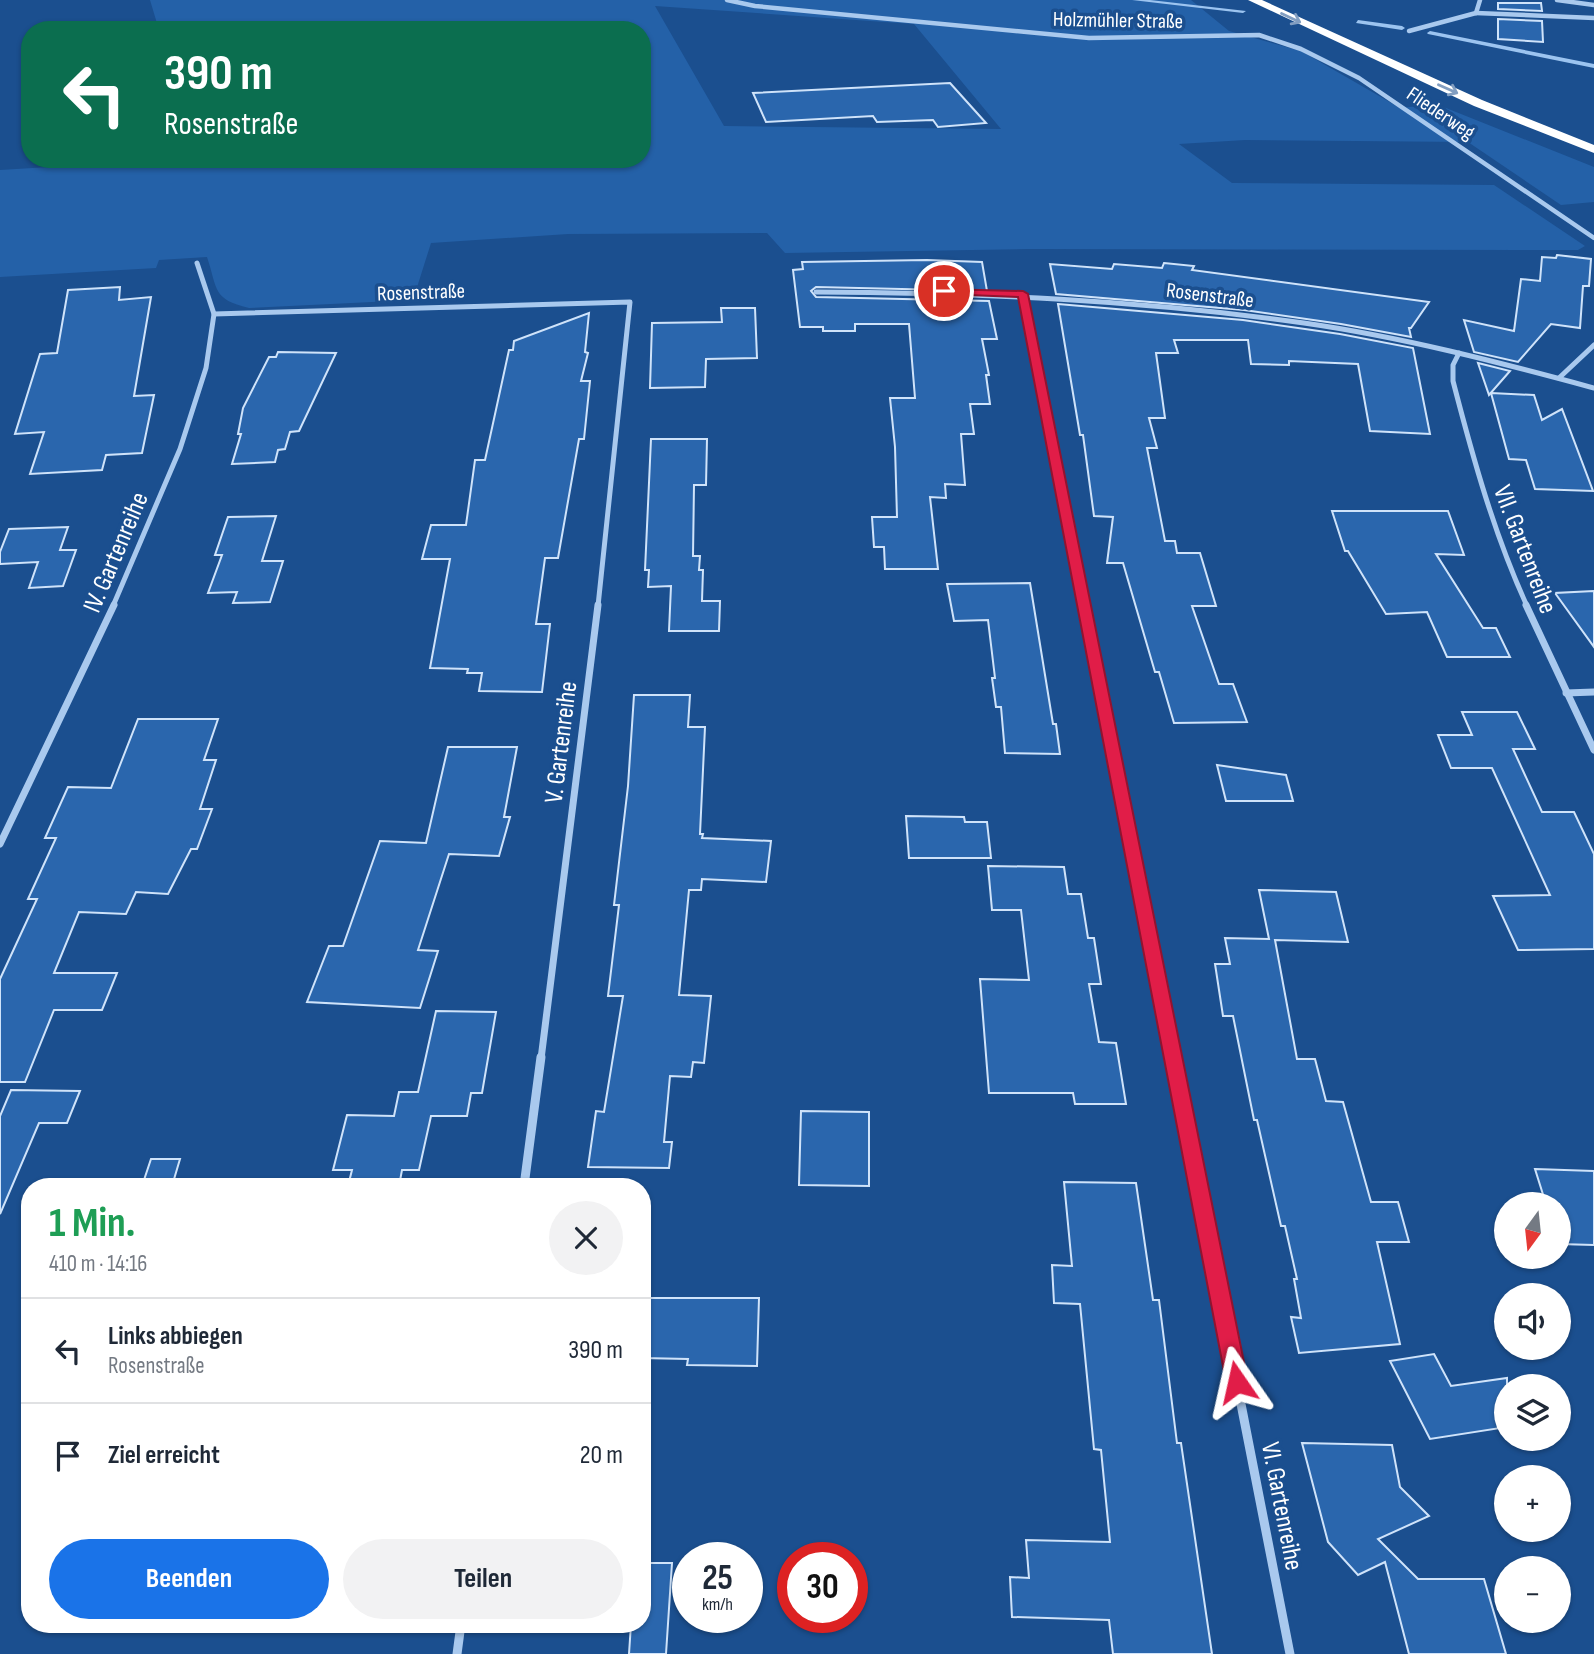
<!DOCTYPE html>
<html lang="de">
<meta charset="utf-8">
<style>
body{margin:0;font-family:"Sofia Sans Condensed",sans-serif;background:#f2f2f3;color:#1f2937;height:100vh;display:flex;flex-direction:column;font-size:26px;white-space:nowrap}
*{box-sizing:border-box;margin:0}
p{font-size:23px;color:#747a83}
.icon{flex:none;width:38px;height:38px;fill:none;stroke:currentColor;stroke-width:2;stroke-linecap:round;stroke-linejoin:round}
.map{position:relative;flex:1;overflow:hidden}
.details{position:absolute;left:21px;top:1178px;width:630px;height:455px;display:flex;flex-direction:column;background:#fff;border-radius:28px;box-shadow:0 2px 5px #0004}
.details>*{flex:none}
.banner{position:absolute;left:21px;top:21px;width:630px;height:147px;border-radius:28px;box-shadow:0 2px 5px #0004;background:#0b6e4f;color:#fff;overflow:hidden}
.needle{width:46px;rotate:195deg}
.tools{position:absolute;left:1494px;top:1192px;display:grid;gap:14px}
.tools a{display:grid;place-items:center;width:77px;height:77px;border-radius:50%;background:#fff;box-shadow:0 2px 5px #0004;font-size:35px}
.speed{position:absolute;left:672px;top:1542px;display:flex;gap:14px;font-size:35px;font-weight:700;text-align:center}
.speed>*{display:grid;place-content:center;width:91px;height:91px;border-radius:50%;background:#fff;box-shadow:0 2px 5px #0004;line-height:1}
.speed small{font-size:18px;font-weight:400}
.speed .limit{border:10px solid #d22;background:#fff;color:#111}
.pin{position:absolute;display:grid;place-items:center;width:60px;height:60px;color:#fff;margin:-30px;border:4px solid #fff;border-radius:50%;box-shadow:0 2px 7px #0007}
.me{position:absolute;width:77px;margin:-38px;rotate:349deg;stroke-linejoin:round;filter:drop-shadow(0 0 5px #0008)}
.turn{display:flex;align-items:center;gap:24px;height:147px;padding:0 28px;font-size:32px}
.turn .icon{width:91px;height:91px;stroke-width:2.5}
.turn b{display:block;font-size:49px;line-height:60px}
.round{display:grid;place-items:center;flex:none;width:74px;height:74px;border-radius:37px;background:#f2f2f3}
.head{display:flex;align-items:center;justify-content:space-between;height:119px;padding:0 28px}
h1{font-size:42px;font-weight:700;line-height:52px;color:#1e9e55}
.cta{display:flex;gap:14px;margin-top:auto;padding:14px 28px}
.cta a{flex:1;height:80px;border-radius:42px;background:#1a73e8;color:#fff;font-size:28px;font-weight:700;line-height:80px;text-align:center}
.cta a+a{background:#f2f2f3;color:#1f2937}
ul{padding:0;list-style:none}
li{display:flex;align-items:center;gap:21px;height:105px;padding:0 28px;border-top:2px solid #e0e1e3}
li div{flex:1}
li b{display:block;font-size:26px}
li em{font-style:normal}
.map>svg:first-child{display:block}
</style>
<div class="map">
<svg width="1594" height="1654" viewBox="0 0 1594 1654">
<rect width="100%" height="100%" fill="#1b4f8f"/>
<path fill="#2461a8" fill-rule="evenodd" d="M150,0H1191L1229,31L1301,51L1400,108L1428,105L1441,106L1594,167V202L1561,205L1468,142L1245,140L1179,144L1232,183L1494,185L1585,246L1578,250L1028,249L785,253L767,233L568,234L431,243L413,300L249,308C212,299 218,290 207,257L159,260L156,268L0,277V170L49,167L55,159H642V30H159ZM655,6L914,24L1001,129L724,126Z"/>
<g fill="none" stroke-linecap="round" stroke-linejoin="round">
<g fill="#9cc4f0" fill-rule="evenodd">
<polygon points="1132,0 1150,0 1246,11 1243,13"/>
<polygon points="1358,20 1402,26 1405,28 1402,30 1356,23"/>
<polygon points="1430,31 1594,64 1594,68 1428,34 1427,33"/>
</g>
</g>
<g fill="#2a66ad" stroke="#cfe3fa" stroke-width="2">
<polygon points="1498,3 1541,3 1542,11 1498,9"/>
<polygon points="1498,19 1542,21 1543,42 1498,39"/>
<polygon points="950,83 986,123 938,127 933,120 877,122 873,116 766,122 753,93"/>
<polygon points="1557,255 1591,259 1589,286 1583,286 1580,328 1551,324 1518,362 1474,352 1464,320 1514,331 1521,279 1540,281 1542,257 1556,258"/>
<polygon points="927,260 982,262 987,291 816,287 811,291 816,297 989,301 997,339 982,339 989,375 986,375 990,404 970,404 974,434 961,434 965,485 945,484 946,498 930,497 938,569 885,569 884,547 874,547 872,517 897,517 895,447 890,398 915,398 909,324 855,324 855,331 823,331 823,327 800,327 793,270 803,269 802,262"/>
<polygon points="1164,263 1194,266 1192,270 1429,302 1411,328 1409,328 1411,337 1341,324 1244,310 1056,294 1050,264 1112,269 1114,264 1162,268"/>
<polygon points="120,287 119,300 151,297 134,396 154,395 142,453 106,455 102,470 30,474 44,432 15,434 40,354 57,353 68,290"/>
<polygon points="1058,304 1243,320 1340,334 1413,348 1430,434 1370,431 1358,364 1289,361 1289,365 1251,364 1248,340 1174,340 1178,353 1156,353 1165,418 1149,418 1157,448 1147,448 1165,541 1175,541 1177,553 1200,553 1216,606 1192,606 1219,684 1233,684 1247,722 1174,723 1159,672 1155,672 1123,563 1107,563 1113,517 1094,516 1083,435 1080,435"/>
<polygon points="721,308 755,308 757,358 706,359 705,387 650,388 652,323 722,322"/>
<polygon points="589,313 585,352 588,353 581,381 590,381 584,439 579,439 558,558 545,558 536,624 550,624 542,692 479,691 482,673 467,673 468,669 430,668 450,559 422,559 431,525 466,525 475,460 485,460 509,350 513,350 514,341"/>
<polygon points="278,352 336,353 299,431 290,432 285,449 278,450 275,462 232,464 241,434 238,434 243,408 269,357 276,357"/>
<polygon points="1478,363 1510,371 1489,395"/>
<polygon points="1491,393 1534,395 1542,420 1562,409 1593,491 1535,489 1526,460 1509,459"/>
<polygon points="651,439 707,439 706,485 694,485 693,556 700,556 699,570 703,570 702,601 720,601 719,631 669,631 671,586 648,587 649,570 645,570"/>
<polygon points="1332,511 1448,511 1464,555 1436,554 1483,628 1496,628 1510,657 1447,657 1427,612 1386,614 1348,551 1345,551"/>
<polygon points="276,516 262,561 283,561 270,602 233,603 237,592 208,593 222,555 215,555 228,517"/>
<polygon points="68,527 60,550 76,550 63,586 29,588 38,562 0,564 0,552 9,529"/>
<polygon points="1030,583 1053,724 1056,724 1060,754 1005,753 1001,707 996,707 992,678 995,678 988,620 954,621 947,584"/>
<polygon points="1594,591 1594,647 1555,593"/>
<polygon points="634,695 690,695 688,727 705,727 700,834 703,834 702,838 771,841 766,882 702,879 701,890 689,890 679,995 711,996 704,1063 693,1062 691,1077 670,1076 664,1142 672,1142 669,1168 588,1167 596,1111 604,1112 623,996 608,996 619,905 614,905 628,786"/>
<polygon points="1462,712 1517,712 1535,749 1513,749 1542,812 1574,812 1594,854 1594,949 1518,950 1493,896 1550,895 1492,768 1451,768 1438,735 1472,735"/>
<polygon points="138,719 218,719 204,760 216,760 200,809 212,809 197,849 191,849 168,894 136,892 126,914 79,912 54,973 117,973 102,1010 54,1010 25,1082 0,1082 0,979 37,899 28,899 56,838 45,838 68,787 111,788"/>
<polygon points="448,747 517,747 504,817 510,817 499,856 449,854 418,950 438,951 420,1008 307,1002 329,946 343,946 380,841 426,843"/>
<polygon points="1217,765 1286,775 1293,801 1226,801"/>
<polygon points="906,816 964,817 965,822 987,822 991,858 909,858"/>
<polygon points="988,866 1064,867 1068,894 1081,894 1088,938 1094,938 1101,984 1089,984 1099,1042 1116,1043 1126,1104 1075,1104 1073,1093 989,1093 980,979 1029,980 1021,910 992,910"/>
<polygon points="1259,890 1336,892 1348,942 1275,940 1297,1059 1315,1059 1326,1101 1343,1102 1371,1202 1398,1202 1409,1242 1377,1242 1400,1344 1299,1353 1291,1317 1301,1318 1294,1279 1297,1279 1285,1226 1281,1226 1257,1120 1254,1120 1233,1016 1223,1016 1215,964 1230,964 1225,938 1269,939"/>
<polygon points="436,1011 496,1012 482,1093 471,1093 467,1116 431,1116 419,1170 402,1170 399,1186 348,1186 352,1170 333,1170 347,1115 394,1116 399,1092 418,1092"/>
<polygon points="11,1090 80,1091 67,1123 39,1123 0,1214 0,1116"/>
<polygon points="801,1111 869,1112 869,1186 799,1185"/>
<polygon points="151,1159 180,1159 172,1186 142,1186"/>
<polygon points="1535,1169 1594,1171 1594,1245 1559,1244 1559,1204 1546,1204"/>
<polygon points="1064,1182 1136,1183 1153,1300 1159,1300 1177,1443 1181,1443 1212,1654 1113,1654 1109,1620 1012,1617 1010,1577 1029,1578 1026,1540 1110,1542 1101,1450 1094,1449 1080,1304 1054,1303 1052,1265 1072,1266"/>
<polygon points="642,1298 759,1298 757,1366 687,1365 688,1359 642,1358"/>
<polygon points="1434,1354 1451,1386 1507,1378 1507,1427 1430,1439 1390,1361"/>
<polygon points="1302,1443 1392,1445 1400,1487 1429,1516 1378,1539 1418,1579 1484,1579 1506,1654 1409,1654 1385,1562 1358,1575 1328,1542"/>
<polygon points="642,1563 672,1563 666,1654 629,1654 631,1624 642,1624"/>
</g>
<g fill="none" stroke-linecap="round" stroke-linejoin="round">
<g stroke="#a9c9ee" stroke-width="4.5">
<polyline points="727,0 755,6 1089,38 1259,35 1301,49 1359,78 1594,238"/>
<polyline points="1557,0 1594,5"/>
<polyline points="1476,13 1594,18"/>
<polyline points="1476,13 1480,0"/>
<polyline points="1409,31 1476,13"/>
</g>
<g stroke="#a9c9ee" stroke-width="5">
<path d="M816,292C979,293 1142,300 1304,323C1402,337 1498,362 1594,388"/>
<polyline points="1023,294 1084,606"/>
<polyline points="214,314 630,302 598,606"/>
<path d="M1459,353L1453,365V381C1473,458 1494,534 1527,606"/>
<polyline points="1559,378 1594,345"/>
<polyline points="113,606 180,449 206,368 214,314 197,263"/>
</g>
<g stroke="#a9c9ee" stroke-width="7">
<polyline points="1084,605 1173,1059"/>
<polyline points="1526,605 1594,750"/>
<polyline points="1566,693 1594,692"/>
<polyline points="0,844 114,605"/>
<polyline points="541,1059 598,605"/>
</g>
<g stroke="#a9c9ee" stroke-width="9">
<polyline points="1173,1057 1290,1654"/>
<polyline points="524,1186 541,1057"/>
<polyline points="457,1654 461,1624"/>
</g>
<polygon fill="#fff" fill-rule="evenodd" points="1248,0 1262,0 1482,100 1594,145 1594,153 1474,106"/>
</g>
<defs><path id="oneway-shaft" d="M-6 0H5M1.5-3L5.5 0L1.5 3" fill="none" stroke-width="1.6" stroke-linecap="round" stroke-linejoin="round" transform="scale(1.75)"/></defs>
<g stroke="#829ec1">
<use href="#oneway-shaft" transform="translate(1291 18) rotate(25)"/>
<use href="#oneway-shaft" transform="translate(1448 89) rotate(24)"/>
</g>
<polygon fill="#e11d48" stroke="#92132f" stroke-width="2" points="940,289 1023,291 1028,294 1248,1382 1244,1388 1237,1390 1229,1388 1226,1382 1018,297 944,294 939,291"/>
<g text-anchor="middle" stroke-width="7" stroke-linejoin="round" paint-order="stroke">
<g font-size="21" fill="#fff" stroke="#1b4f8f">
<text transform="translate(1118 20) rotate(1)" y="7">Holzmühler Straße</text>
<text transform="translate(1441 113) rotate(34)" y="7">Fliederweg</text>
<text transform="translate(421 292) rotate(-2)" y="7">Rosenstraße</text>
<text transform="translate(1210 295) rotate(7)" y="7">Rosenstraße</text>
</g>
<g font-size="26" fill="#fff" stroke="#1b4f8f">
<text transform="translate(1526 549) rotate(69)" y="9">VII. Gartenreihe</text>
<text transform="translate(115 552) rotate(-67)" y="9">IV. Gartenreihe</text>
<text transform="translate(560 742) rotate(-83)" y="9">V. Gartenreihe</text>
<text transform="translate(1283 1506) rotate(79)" y="9">VI. Gartenreihe</text>
</g>
</g>
</svg>
<div class="tools">
<a><svg class="needle" viewBox="-14 -14 28 28"><path d="M0-13l5 13h-10z" fill="#e53935"/><path d="M0 13l5-13h-10z" fill="#747a83"/></svg></a>
<a><svg class="icon" aria-label="sound" viewBox="0 0 24 24"><path d="M4 9h4l5-4v14l-5-4H4zM17 9q2 3 0 6"/></svg></a>
<a><svg class="icon" aria-label="layers" viewBox="0 0 24 24"><path d="M12 4l9 5-9 5-9-5zM3 14l9 5 9-5"/></svg></a>
<a>+</a>
<a>−</a>
</div>
<div class="speed"><div>25<small>km/h</small></div><div class="limit">30</div></div>
<div class="pin" style="left:944px;top:291px;background:#d93025"><svg class="icon" aria-label="arrive" viewBox="0 0 24 24"><path d="M6 21V4h12l-3 4 3 4H6"/></svg></div>
<svg class="me" style="left:1237px;top:1382px" viewBox="-20 -20 40 40"><path d="M0-17L14 15 0 8-14 15z" fill="#e11d48" stroke="#fff" stroke-width="4"/></svg>
<div class="banner">
<div class="turn"><svg class="icon" aria-label="left" viewBox="0 0 24 24"><path d="M17 20v-9H6M10 6l-5 5 5 5"/></svg><div><b>390 m</b>Rosenstraße</div></div>
</div>
<section class="details">
<div class="head"><div><h1>1 Min.</h1><p>410 m · 14:16</p></div><a class="round"><svg class="icon" aria-label="close" viewBox="0 0 24 24"><path d="M6 6l12 12M18 6L6 18"/></svg></a></div>
<ul>
<li><svg class="icon" aria-label="left" viewBox="0 0 24 24"><path d="M17 20v-9H6M10 6l-5 5 5 5"/></svg><div><b>Links abbiegen</b><p>Rosenstraße</p></div><em>390 m</em></li>
<li><svg class="icon" aria-label="arrive" viewBox="0 0 24 24"><path d="M6 21V4h12l-3 4 3 4H6"/></svg><div><b>Ziel erreicht</b></div><em>20 m</em></li>
</ul>
<div class="cta"><a>Beenden</a><a>Teilen</a></div>
</section>
</div>
